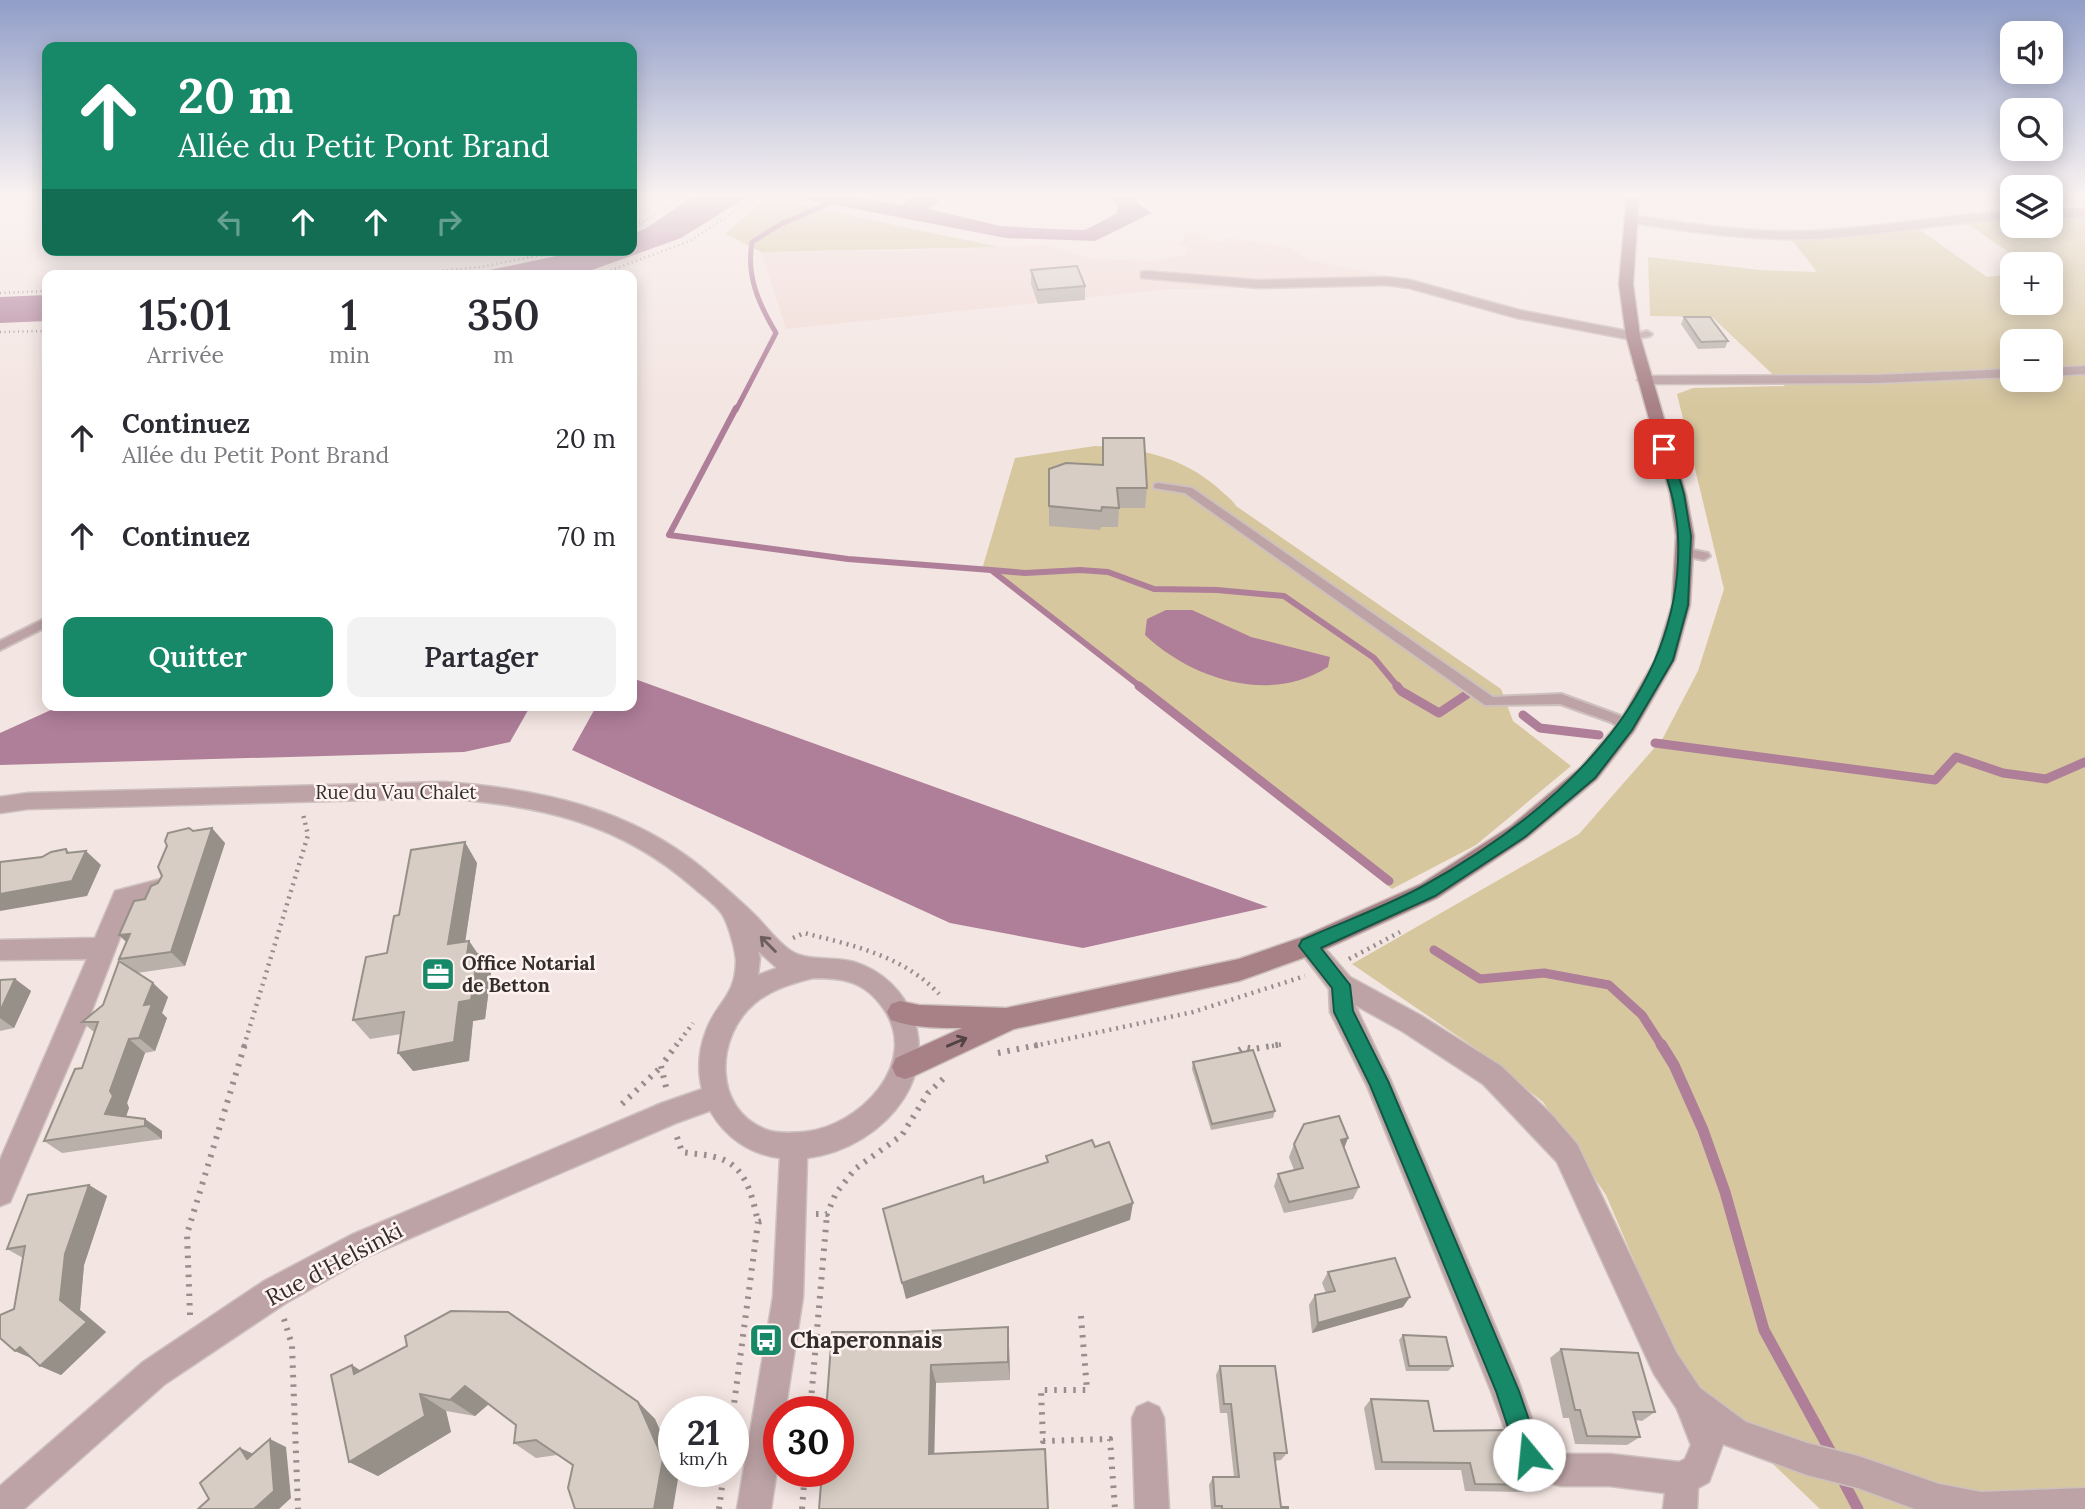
<!DOCTYPE html>
<html lang="fr">
<meta charset="utf-8">
<style>
body{margin:0;font-family:Lora,serif;background:#f2f2f3;color:#2b2b33;height:100vh;display:flex;flex-direction:column;font-size:26px;white-space:nowrap}
*{box-sizing:border-box;margin:0}
p{font-size:23px;color:#7c7c81}
.icon{flex:none;width:38px;height:38px;fill:none;stroke:currentColor;stroke-width:2;stroke-linecap:round;stroke-linejoin:round}
.map{position:relative;flex:1;overflow:hidden}
.sheet{position:absolute;left:42px;top:270px;width:595px;height:441px;display:flex;flex-direction:column;background:#fff;border-radius:14px;box-shadow:0 4px 18px #0003}
.sheet>*{flex:none}
.top-card{position:absolute;left:42px;top:42px;width:595px;height:214px;border-radius:14px;box-shadow:0 4px 18px #0003;background:#188968;color:#fff;overflow:hidden}
.controls{position:absolute;left:2000px;top:21px;display:grid;gap:14px}
.controls a{display:grid;place-items:center;width:63px;height:63px;border-radius:14px;background:#fff;box-shadow:0 4px 18px #0003;font-size:35px}
.speed{position:absolute;left:658px;top:1396px;display:flex;gap:14px;font-size:35px;font-weight:700;text-align:center}
.speed>*{display:grid;place-content:center;width:91px;height:91px;border-radius:50%;background:#fff;box-shadow:0 4px 18px #0003;line-height:1}
.speed small{font-size:18px;font-weight:400}
.speed .limit{border:10px solid #d22;background:#fff;color:#111}
.pin{position:absolute;display:grid;place-items:center;width:60px;height:60px;color:#fff;margin:-30px;border-radius:14px;box-shadow:0 4px 10px #0006}
.me{position:absolute;width:77px;margin:-38px;rotate:343deg;stroke-linejoin:round;filter:drop-shadow(0 0 5px #0008)}
.turn{display:flex;align-items:center;gap:24px;height:147px;padding:0 21px;font-size:32px}
.turn .icon{width:91px;height:91px;stroke-width:2.5}
.turn b{display:block;font-size:49px;line-height:60px}
.lanes{display:flex;align-items:center;height:66px;padding:0 21px;background:#0003;justify-content:center;gap:35px;direction:ltr}
.lanes .off{opacity:.35}
.eta{display:flex;justify-content:space-evenly;align-items:center;height:119px;text-align:center}
.eta b{font-size:42px;font-weight:600;line-height:49px}
.button{display:flex;gap:14px;margin-top:auto;padding:14px 21px}
.button a{flex:1;height:80px;border-radius:14px;background:#188968;color:#fff;font-size:28px;font-weight:600;line-height:80px;text-align:center}
.button a+a{background:#f2f2f3;color:#2b2b33}
ul{padding:0;list-style:none}
li{display:flex;align-items:center;gap:21px;height:98px;padding:0 21px}
li div{flex:1}
li b{display:block;font-size:26px}
li em{font-style:normal}
.map>svg:first-child{display:block}
</style>
<div class="map">
<svg width="2085" height="1509" viewBox="0 0 2085 1509">
<rect width="100%" height="100%" fill="#f3e5e1"/>
<polygon fill="#f0d9d3" points="1188,231 1222,243 1228,238 1291,248 1309,260 1382,275 1401,287 1171,289 786,329 761,252 904,251 1045,245 1092,259 1154,261 1186,255 1189,246 1178,245"/>
<g fill="#d6c79f" fill-rule="evenodd">
<polygon points="766,198 999,247 761,252 725,234"/>
<path d="M2051,218H2085V1509H1820L1685,1380L1606,1195L1543,1102L1478,1050L1352,964L1579,834L1663,738L1698,671L1724,589L1677,394L1693,388L1785,386L1712,317L1650,316L1648,257L1760,270L1817,272L1791,239L1914,226L1987,277L2012,274V303H2051V264H2026L1963,221L2012,220V226H2051ZM2012,341H2051V380H2012Z"/>
<path d="M1095,446C1140,448 1183,457 1218,488C1224,494 1233,500 1236,506L1501,689L1513,721L1571,766L1476,845L1392,889L983,566L1015,458Z"/>
</g>
<g fill="#af7e99">
<polygon points="695,195 750,195 681,238 578,275 446,275 480,272 585,250 632,250 632,234 645,229"/>
<polygon points="783,195 850,195 901,205 915,195 962,195 941,199 929,209 1000,226 1050,229 1085,230 1116,214 1118,207 1108,195 1135,195 1137,203 1152,213 1095,241 1006,238"/>
<polygon points="47,295 47,321 0,323 0,297"/>
<path d="M1166,610H1192L1251,637L1330,657L1328,667C1270,704 1193,680 1145,635L1147,619Z"/>
<polygon points="632,678 1268,907 1083,948 950,923 572,750 597,705 632,705"/>
<polygon points="62,705 531,705 510,742 464,752 0,765 0,733"/>
</g>
<g fill="none" stroke-linecap="round" stroke-linejoin="round">
<path stroke="#af7e99" stroke-width="5" d="M736,410L776,333C759,304 746,277 752,242L781,224L837,200"/>
<g stroke="#af7e99" stroke-width="6">
<polyline points="736,408 669,535 848,559 991,570 1141,687"/>
<polyline points="991,570 1025,573 1080,570 1108,572 1154,589 1217,590 1284,596 1374,658 1398,687"/>
</g>
<g stroke="#af7e99" stroke-width="9">
<polyline points="1139,686 1389,881"/>
<polyline points="1397,686 1401,691 1439,713 1466,695"/>
<polyline points="1523,715 1540,728 1599,735"/>
<polyline points="1655,743 1935,780 1956,757 2003,773 2046,779 2085,762"/>
<polyline points="1434,950 1480,979 1544,973 1609,985 1642,1015 1662,1046"/>
</g>
<g stroke="#af7e99" stroke-width="11">
<polyline points="1661,1044 1674,1065 1703,1130 1725,1192 1764,1330 1833,1456"/>
<polyline points="1840,1475 1858,1509"/>
</g>
<g stroke="#cdc0bd" stroke-width="4">
<g id="service">
<polygon points="1647,331 1652,334 1650,336 1633,339 1628,336"/>
<polygon points="1158,483 1192,488 1493,697 1561,694 1621,716 1634,726 1632,730 1622,730 1611,722 1560,704 1485,705 1185,493 1154,488 1154,484"/>
<polygon points="1684,548 1708,553 1710,556 1704,560 1680,555 1680,549"/>
<polygon points="42,620 46,621 46,627 0,650 0,641"/>
</g>
</g>
<g stroke="#cdc0bd" stroke-width="3">
<g id="minor">
<polygon points="2085,209 2085,217 2051,218 2051,210"/>
<path d="M2012,211V219C1944,222 1876,237 1808,239C1748,241 1690,231 1631,223L1625,219L1631,215C1690,224 1748,233 1808,231C1876,229 1944,215 2012,211Z"/>
<polygon points="1146,271 1258,280 1386,277 1410,280 1519,310 1633,332 1640,336 1633,340 1517,318 1409,288 1386,285 1258,288 1141,278 1141,272"/>
<polygon points="2085,366 2085,374 2051,376 2051,368"/>
<polygon points="2012,369 2012,377 1876,383 1644,384 1637,380 1644,376 1876,375"/>
<polygon points="161,879 169,882 173,889 169,896 132,906 89,1018 10,1202 0,1206 0,1160 87,959 0,960 0,940 95,938 115,891"/>
<path d="M1308,936L1317,939L1350,977L1420,1015L1501,1066L1551,1114L1577,1144L1676,1352L1700,1388L1746,1422L1807,1443L1858,1456L1939,1484L1981,1492L2085,1488V1509H1915L1858,1488L1807,1475L1723,1444L1709,1482L1698,1488L1697,1509H1663L1665,1493L1610,1486H1561L1529,1478L1518,1466L1491,1391L1367,1086L1330,1012L1329,989L1296,946L1299,939ZM1355,1005L1402,1031L1483,1084L1557,1162L1654,1374L1677,1409L1691,1445L1685,1459L1679,1462L1610,1454H1561L1549,1451L1541,1444L1518,1380L1391,1081Z"/>
<polygon points="714,1085 723,1088 727,1097 723,1106 676,1123 371,1255 286,1303 165,1384 24,1509 0,1509 0,1486 143,1362 264,1281 351,1235 662,1103"/>
<polygon points="1148,1402 1159,1407 1164,1418 1169,1509 1135,1509 1132,1418 1137,1407"/>
</g>
</g>
<g stroke="#cdc0bd" stroke-width="3">
<path id="tertiary" d="M444,782C540,789 631,808 706,871C723,886 741,901 757,917C768,929 778,942 791,951C808,962 834,956 854,962C912,980 937,1046 904,1098C883,1131 846,1153 807,1158L803,1297L785,1412H779V1456L771,1509H737L773,1297L780,1158C718,1150 684,1088 706,1031C717,1001 736,997 736,960C735,948 728,923 722,914C715,904 703,896 694,888C619,822 541,806 444,798L28,809L0,813V797L28,793ZM758,951L777,968L758,975L760,958ZM813,978C825,978 838,978 850,982C863,986 875,996 883,1008C922,1063 859,1127 804,1132C793,1133 778,1134 767,1130C712,1110 715,1036 755,1003C772,989 793,983 813,978Z"/>
</g>
<g stroke="#cdc0bd" stroke-width="3">
<path id="secondary" d="M1627,195H1639L1633,284L1640,336L1686,494L1694,536L1690,605L1675,660L1634,731L1597,779L1527,838L1437,898L1317,953L1239,981L1014,1029L914,1076L905,1079L896,1076L892,1067L896,1058L962,1028C938,1028 914,1028 891,1020L887,1012L891,1004L900,1001L919,1005L1006,1008L1239,959L1300,938L1421,884L1511,826L1581,767L1620,721L1655,660L1672,605L1676,536L1670,494L1626,336L1619,284Z"/>
</g>
<g stroke="#978d8a" stroke-width="2.5" stroke-dasharray="1 3.5" stroke-linecap="butt">
<polyline points="632,229 685,195"/>
<polyline points="398,275 480,267 567,250"/>
<polyline points="598,275 690,241 760,195"/>
<polyline points="0,293 47,291"/>
<polyline points="0,332 47,331"/>
</g>
<g stroke="#978d8a" stroke-width="4.5" stroke-dasharray="2 5" stroke-linecap="butt">
<path d="M793,938L804,933C852,945 904,956 939,994"/>
<polyline points="1349,959 1400,932"/>
<polyline points="244,1046 308,835 303,814"/>
<polyline points="676,1046 693,1023"/>
<polyline points="1034,1046 1193,1012 1305,976"/>
<polyline points="1272,1046 1284,1044"/>
</g>
<g stroke="#978d8a" stroke-width="6" stroke-dasharray="2.5 7" stroke-linecap="butt">
<polyline points="998,1053 1043,1044"/>
<polyline points="1240,1059 1238,1051 1244,1047 1254,1049 1282,1044"/>
<polyline points="666,1087 661,1066 677,1044"/>
<polyline points="622,1104 661,1067"/>
<path d="M677,1137L682,1152C693,1154 704,1154 715,1157C746,1164 752,1195 758,1222L766,1220"/>
<polyline points="816,1214 827,1214 836,1193 855,1169 902,1135 928,1093 944,1078"/>
<polyline points="190,1315 187,1234 245,1044"/>
<polyline points="1081,1316 1087,1390 1041,1390 1043,1441 1110,1439 1115,1509"/>
<polyline points="284,1319 292,1345 298,1509"/>
<polyline points="733,1412 758,1222"/>
<polyline points="810,1412 827,1214"/>
<polyline points="719,1509 724,1472"/>
<polyline points="802,1509 805,1472"/>
</g>
<use href="#service" fill="#bda3a5" fill-rule="evenodd"/>
<use href="#minor" fill="#bda3a5" fill-rule="evenodd"/>
<use href="#tertiary" fill="#bda3a5" fill-rule="evenodd"/>
<use href="#secondary" fill="#a78185" fill-rule="evenodd"/>
</g>
<g fill="#b9b0a9">
<polygon points="1031,270 1085,286 1085,300 1038,304 1031,284"/>
<polygon points="1684,317 1728,341 1725,348 1698,349 1681,324"/>
<polygon points="1103,438 1147,488 1145,508 1119,508 1118,527 1101,527 1100,530 1049,526 1049,469 1102,465"/>
<polygon points="193,831 225,843 185,966 137,973 168,997 162,1013 167,1018 155,1051 145,1053 127,1103 129,1108 126,1117 145,1119 162,1131 162,1139 62,1153 44,1141 82,1068 94,1032 82,1022 103,1005 126,966 119,959 126,942 119,935 158,883"/>
<polygon points="477,863 465,941 469,941 491,973 485,1019 473,1021 469,1061 413,1071 401,1034 370,1039 353,1020 387,953 399,915"/>
<polygon points="15,979 31,991 14,1028 0,1031 0,980"/>
<polygon points="1193,1062 1275,1111 1273,1118 1211,1130 1192,1069"/>
<polygon points="1348,1138 1344,1148 1359,1187 1353,1199 1284,1213 1274,1186 1278,1174 1294,1170 1289,1157 1294,1144"/>
<polygon points="89,1185 107,1196 84,1265 80,1310 106,1332 61,1375 40,1366 33,1359 15,1351 23,1258 7,1249"/>
<polygon points="1328,1272 1403,1307 1312,1333 1309,1305 1315,1295 1326,1293 1322,1283"/>
<polygon points="832,1332 1009,1346 1010,1380 936,1383 819,1509"/>
<polygon points="1403,1335 1453,1366 1448,1371 1406,1371 1399,1340"/>
<polygon points="1561,1349 1655,1412 1642,1421 1636,1420 1640,1437 1627,1445 1575,1444 1569,1418 1563,1418 1550,1358"/>
<polygon points="1220,1366 1287,1453 1281,1460 1275,1461 1281,1507 1288,1509 1211,1509 1209,1485 1213,1477 1234,1477 1227,1413 1220,1413 1216,1375"/>
<polygon points="361,1370 638,1402 655,1419 679,1473 573,1466 557,1455 536,1458 514,1443 516,1425 488,1404 475,1416 446,1411 451,1432 378,1476 349,1462"/>
<polygon points="1371,1399 1434,1431 1535,1485 1525,1492 1465,1491 1461,1470 1375,1470 1364,1408"/>
</g>
<g fill="#969089">
<polygon points="212,828 225,843 185,966 171,952"/>
<polygon points="465,842 477,863 462,963 448,944"/>
<polygon points="66,849 80,864 86,851 101,865 87,896 0,911 0,894 67,853"/>
<polygon points="130,934 134,949 119,935"/>
<polygon points="469,941 491,973 485,1019 473,1021 469,1061 413,1071 398,1053 459,1002"/>
<polygon points="15,979 31,991 14,1028 0,1018 0,1011"/>
<polygon points="153,983 168,997 162,1013 167,1018 155,1051 139,1038 144,1005"/>
<polygon points="129,1039 145,1053 127,1103 129,1108 122,1127 105,1114 110,1091"/>
<polygon points="145,1119 162,1131 162,1139 145,1126"/>
<polygon points="1348,1138 1343,1151 1341,1140"/>
<polygon points="89,1185 107,1196 84,1265 80,1310 106,1332 61,1375 40,1366 60,1300 65,1254"/>
<polygon points="1133,1203 1130,1220 906,1299 902,1283"/>
<polygon points="1410,1297 1403,1307 1312,1333 1318,1323"/>
<polygon points="1008,1327 1009,1346 1010,1380 1008,1362"/>
<polygon points="20,1347 36,1360 15,1351"/>
<polygon points="352,1365 380,1383 354,1374"/>
<polygon points="931,1365 936,1383 934,1468 929,1454"/>
<polygon points="465,1386 489,1404 475,1416 450,1400"/>
<polygon points="420,1394 446,1411 451,1432 378,1476 349,1462"/>
<polygon points="638,1402 655,1419 674,1462 674,1472 678,1472 679,1473 673,1509 654,1509"/>
<polygon points="270,1439 286,1447 291,1498 279,1509 254,1509"/>
<polygon points="240,1448 258,1456 247,1459"/>
</g>
<g fill="#d7cdc4" stroke="#969089" stroke-width="2">
<polygon points="1077,266 1085,286 1038,290 1031,270"/>
<polygon points="1684,317 1710,317 1728,341 1701,342"/>
<polygon points="1103,438 1144,438 1147,488 1117,488 1119,508 1102,507 1101,511 1049,506 1049,469 1066,463 1103,465"/>
<polygon points="189,828 193,831 212,828 171,952 119,959 130,934 119,935 134,901 145,899 151,886 158,883 162,876 158,867 167,846 165,841 168,833"/>
<polygon points="465,842 448,944 469,941 467,955 478,954 471,1000 459,1002 454,1042 398,1053 404,1012 353,1020 366,957 387,953 394,916 399,915 411,850"/>
<polygon points="66,849 67,853 86,851 72,881 0,894 0,862 42,857 51,852"/>
<polygon points="119,961 153,983 144,1005 152,1004 139,1038 129,1039 110,1091 113,1096 105,1114 145,1119 145,1126 44,1141 75,1069 82,1068 98,1022 82,1022 103,1005"/>
<polygon points="15,979 0,1011 0,980"/>
<polygon points="1253,1050 1275,1111 1212,1124 1193,1062"/>
<polygon points="1339,1116 1348,1138 1341,1140 1359,1187 1289,1202 1278,1174 1303,1168 1294,1144 1304,1124"/>
<polygon points="1092,1140 1095,1147 1109,1142 1133,1203 902,1283 883,1209 983,1176 984,1183 1048,1162 1046,1156"/>
<polygon points="89,1185 65,1254 60,1300 87,1322 40,1366 20,1347 15,1351 0,1338 0,1315 14,1309 25,1246 7,1249 28,1195"/>
<polygon points="1395,1258 1410,1297 1318,1323 1315,1295 1335,1291 1328,1272"/>
<polygon points="451,1311 508,1312 638,1402 663,1459 654,1509 575,1509 568,1488 573,1465 536,1440 514,1443 516,1425 465,1386 450,1400 420,1394 425,1416 349,1462 331,1375 352,1365 354,1374 407,1346 405,1336"/>
<polygon points="1008,1327 1008,1362 931,1365 929,1454 1045,1449 1048,1509 819,1509 822,1472 838,1472 838,1412 826,1412 832,1332 904,1332"/>
<polygon points="1403,1335 1446,1337 1453,1366 1409,1366"/>
<polygon points="1561,1349 1638,1353 1655,1412 1633,1412 1640,1437 1587,1436 1580,1410 1575,1410"/>
<polygon points="1220,1366 1275,1366 1287,1453 1274,1453 1281,1507 1288,1507 1288,1509 1222,1509 1222,1506 1215,1506 1213,1477 1239,1477 1231,1404 1224,1404"/>
<polygon points="1371,1399 1428,1401 1434,1431 1515,1430 1526,1459 1531,1466 1535,1485 1475,1484 1470,1463 1382,1462"/>
<polygon points="270,1439 274,1491 254,1509 198,1509 209,1499 200,1483 240,1448 247,1459"/>
</g>
<defs><path id="oneway-shaft" d="M-6 0H5M1.5-3L5.5 0L1.5 3" fill="none" stroke-width="1.6" stroke-linecap="round" stroke-linejoin="round" transform="scale(1.75)"/></defs>
<use stroke="#6a5d5c" href="#oneway-shaft" transform="translate(768 944) rotate(-135)"/>
<use stroke="#504342" href="#oneway-shaft" transform="translate(957 1042) rotate(-23)"/>
<linearGradient id="sky" x2="0" y2="1"><stop stop-color="#919ec8"/><stop offset="0.48" stop-color="#faf3f2"/><stop offset="1" stop-color="#faf3f2" stop-opacity="0"/></linearGradient>
<rect width="2085" height="406" fill="url(#sky)"/>
<path fill="#188968" stroke="#105944" stroke-width="2" d="M1664,445L1671,449L1684,494L1691,536L1688,605L1673,660L1632,730L1595,778L1525,837L1435,896L1321,948L1350,985L1353,1011L1388,1081L1519,1391L1541,1455L1538,1464L1529,1467L1520,1464L1496,1391L1370,1085L1334,1012L1332,988L1299,946L1302,940C1342,922 1385,907 1423,886C1553,814 1685,698 1678,536C1677,507 1667,477 1658,449Z"/>
<defs>
<g id="office-square" transform="scale(1.75)"><rect x="-9" y="-9" width="18" height="18" rx="4" fill="#188968" stroke="#fff3f0"/><path d="M-6-3h4V-5.5h4V-3h4V5H-6ZM-1-4.5V-3h2v-1.5ZM-6 0V1H6V0Z" fill="#fff"/></g>
<g id="bus-square" transform="scale(1.75)"><rect x="-9" y="-9" width="18" height="18" rx="4" fill="#188968" stroke="#fff3f0"/><path d="M-5-6H5V4H4V6H2V4H-2V6H-4V4H-5ZM-3.5-4V0h7V-4ZM-3.5 1.2v1.5H-2V1.2ZM2 1.2v1.5H3.5V1.2Z" fill="#fff"/></g>
</defs>
<g fill-rule="evenodd">
<use href="#office-square" x="438" y="974"/>
<use href="#bus-square" x="766" y="1340"/>
</g>
<g text-anchor="middle" stroke-width="5" stroke-linejoin="round" paint-order="stroke">
<g font-size="19" fill="#332e2c" stroke="#fff3f0">
<text x="396" y="799">Rue du Vau Chalet</text>
</g>
<g font-size="19" font-weight="bold" fill="#332e2c" stroke="#fff3f0" text-anchor="start">
<text x="462" y="970">Office Notarial<tspan x="462" dy="22">de Betton</tspan></text>
</g>
<g font-size="23" fill="#332e2c" stroke="#fff3f0">
<text transform="translate(334 1264) rotate(-28)" y="8">Rue d'Helsinki</text>
</g>
<g font-size="23" font-weight="bold" fill="#332e2c" stroke="#fff3f0" text-anchor="start">
<text x="790" y="1348">Chaperonnais</text>
</g>
</g>
</svg>
<div class="controls">
<a><svg class="icon" aria-label="sound" viewBox="0 0 24 24"><path d="M4 9h4l5-4v14l-5-4H4zM17 9q2 3 0 6"/></svg></a>
<a><svg class="icon" aria-label="search" viewBox="0 0 24 24"><circle cx="10" cy="10" r="6"/><path d="M15 15l6 6"/></svg></a>
<a><svg class="icon" aria-label="layers" viewBox="0 0 24 24"><path d="M12 4l9 5-9 5-9-5zM3 14l9 5 9-5"/></svg></a>
<a>+</a>
<a>−</a>
</div>
<div class="speed"><div>21<small>km/h</small></div><div class="limit">30</div></div>
<div class="pin" style="left:1664px;top:449px;background:#d93025"><svg class="icon" aria-label="arrive" viewBox="0 0 24 24"><path d="M6 21V4h12l-3 4 3 4H6"/></svg></div>
<svg class="me" style="left:1529px;top:1455px" viewBox="-20 -20 40 40"><circle r="19" fill="#fff"/><path d="M0-13L10 11 0 6-10 11z" fill="#188968"/></svg>
<div class="top-card">
<div class="turn"><svg class="icon" aria-label="ahead" viewBox="0 0 24 24"><path d="M12 20V5M6 11l6-6 6 6"/></svg><div><b>20 m</b>Allée du Petit Pont Brand</div></div>
<div class="lanes"><svg class="icon off" aria-label="left" viewBox="0 0 24 24"><path d="M17 20v-9H6M10 6l-5 5 5 5"/></svg><svg class="icon" aria-label="ahead" viewBox="0 0 24 24"><path d="M12 20V5M6 11l6-6 6 6"/></svg><svg class="icon" aria-label="ahead" viewBox="0 0 24 24"><path d="M12 20V5M6 11l6-6 6 6"/></svg><svg class="icon off" aria-label="right" viewBox="0 0 24 24"><path d="M7 20v-9h11M14 6l5 5-5 5"/></svg></div>
</div>
<section class="sheet">
<div class="eta">
<div><b>15:01</b><p>Arrivée</p></div>
<div><b>1</b><p>min</p></div>
<div><b>350</b><p>m</p></div>
</div>
<ul>
<li><svg class="icon" aria-label="ahead" viewBox="0 0 24 24"><path d="M12 20V5M6 11l6-6 6 6"/></svg><div><b>Continuez</b><p>Allée du Petit Pont Brand</p></div><em>20 m</em></li>
<li><svg class="icon" aria-label="ahead" viewBox="0 0 24 24"><path d="M12 20V5M6 11l6-6 6 6"/></svg><div><b>Continuez</b></div><em>70 m</em></li>
</ul>
<div class="button"><a>Quitter</a><a>Partager</a></div>
</section>
</div>
